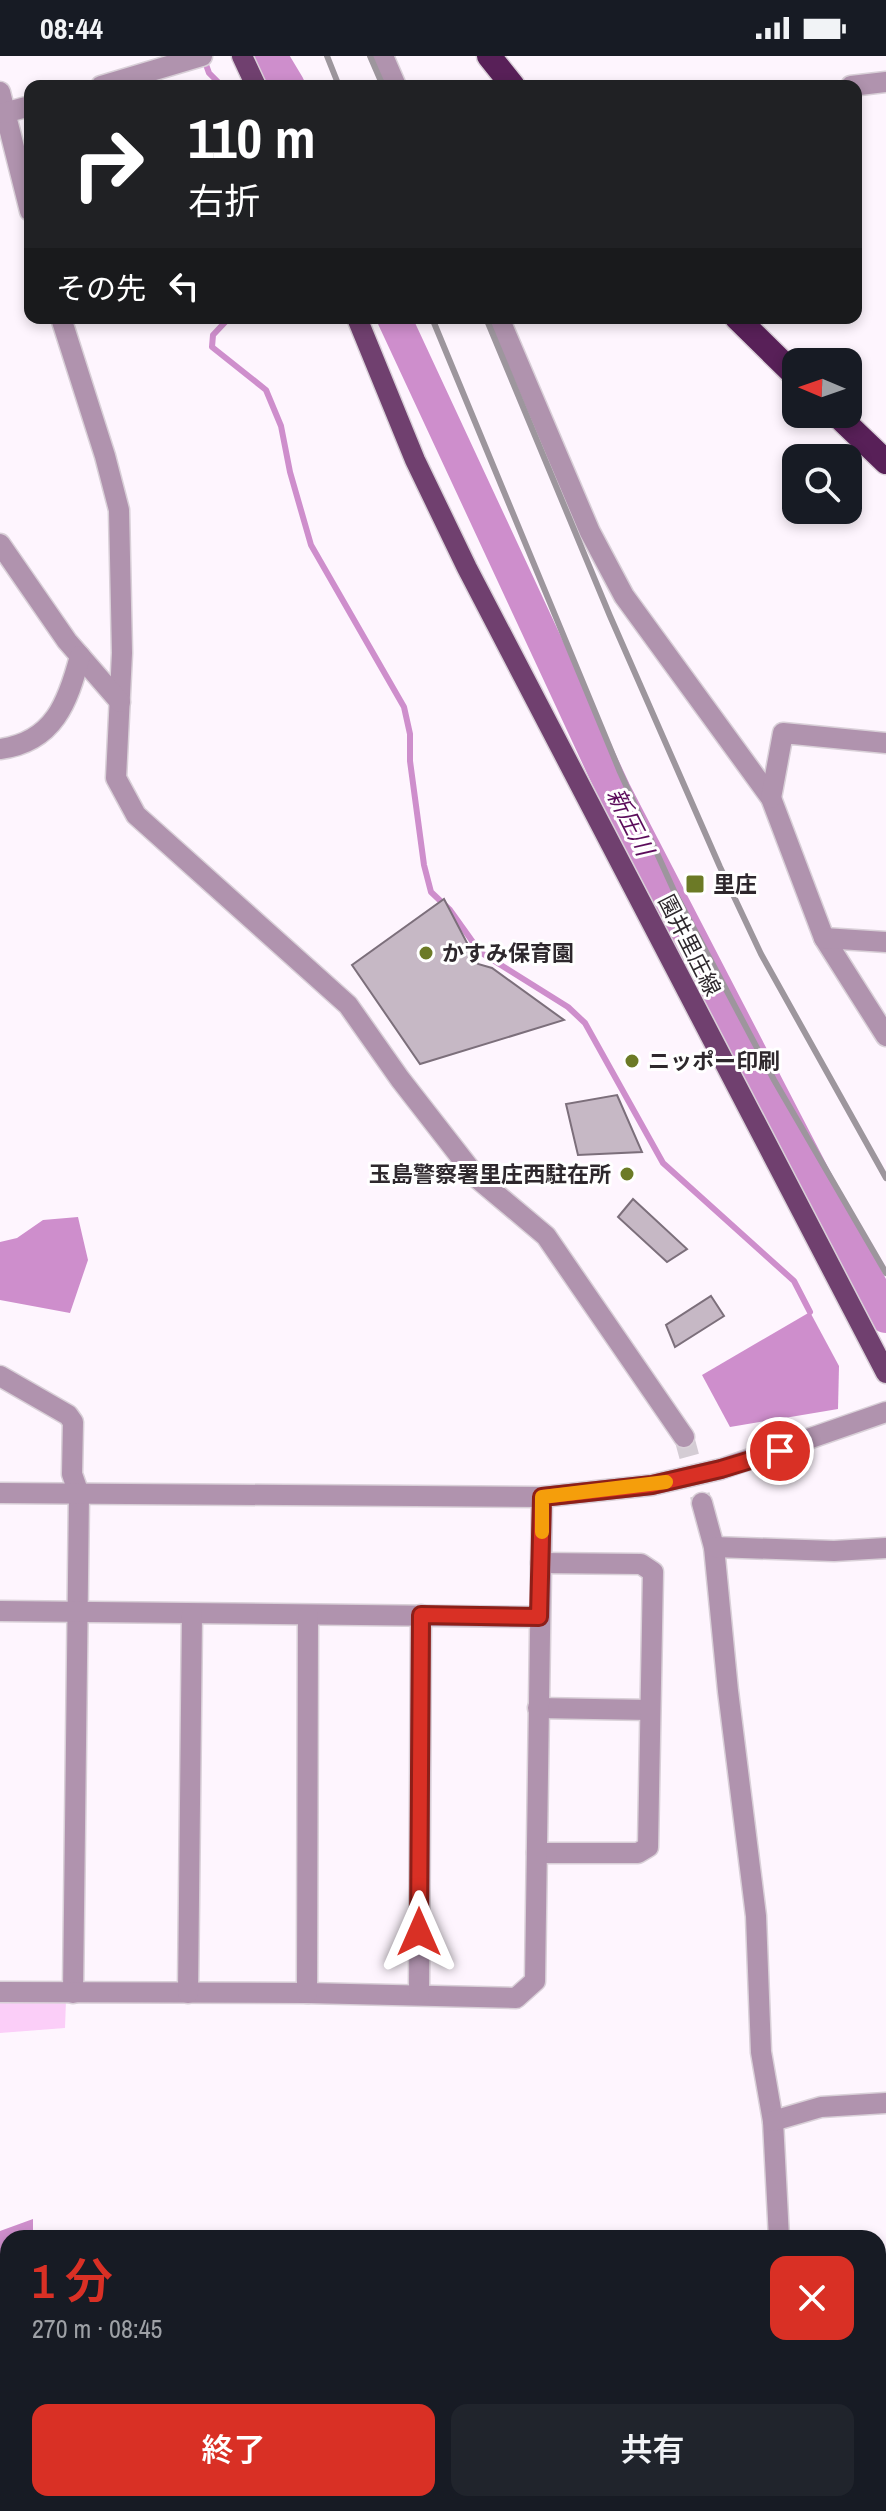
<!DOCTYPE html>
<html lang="ja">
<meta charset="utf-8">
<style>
body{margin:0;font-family:"Archivo Narrow","Noto Sans JP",sans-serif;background:#20242c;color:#f1f3f6;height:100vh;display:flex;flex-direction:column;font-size:30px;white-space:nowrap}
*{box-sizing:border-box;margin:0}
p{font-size:26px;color:#9ea1a6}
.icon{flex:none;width:44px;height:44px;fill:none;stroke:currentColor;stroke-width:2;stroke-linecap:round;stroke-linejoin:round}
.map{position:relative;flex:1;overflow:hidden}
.panel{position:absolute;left:0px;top:2174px;width:886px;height:282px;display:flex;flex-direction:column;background:#171b24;border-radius:24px 24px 0 0;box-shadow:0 4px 12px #0003}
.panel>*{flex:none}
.hud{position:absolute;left:24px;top:24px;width:838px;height:244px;border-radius:16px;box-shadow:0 4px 12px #0003;background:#202124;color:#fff;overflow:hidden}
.needle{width:52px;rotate:272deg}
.buttons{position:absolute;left:782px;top:292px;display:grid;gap:16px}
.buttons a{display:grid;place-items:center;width:80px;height:80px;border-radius:16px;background:#171b24;box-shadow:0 4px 12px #0003;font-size:40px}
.pin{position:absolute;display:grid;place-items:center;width:68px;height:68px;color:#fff;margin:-34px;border:4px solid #fff;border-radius:50%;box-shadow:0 2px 8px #0007}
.me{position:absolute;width:88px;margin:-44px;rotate:0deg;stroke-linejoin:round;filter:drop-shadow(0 0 6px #0008)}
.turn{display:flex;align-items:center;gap:28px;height:168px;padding:0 32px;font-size:36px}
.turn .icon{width:104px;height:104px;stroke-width:2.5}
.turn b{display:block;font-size:56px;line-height:68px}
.then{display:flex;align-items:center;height:76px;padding:0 32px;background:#0003;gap:16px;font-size:30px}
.round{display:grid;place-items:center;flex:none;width:84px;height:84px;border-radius:16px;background:#20242c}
.overview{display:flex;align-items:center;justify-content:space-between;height:136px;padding:0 32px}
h1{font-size:48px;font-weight:600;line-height:60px;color:#d93025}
.cta{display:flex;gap:16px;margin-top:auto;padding:16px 32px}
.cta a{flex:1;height:92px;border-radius:16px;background:#d93025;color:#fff;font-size:32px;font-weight:600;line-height:92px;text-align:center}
.cta a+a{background:#20242c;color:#f1f3f6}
.status{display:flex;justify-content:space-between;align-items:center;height:56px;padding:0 40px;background:#171b24;direction:ltr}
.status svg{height:22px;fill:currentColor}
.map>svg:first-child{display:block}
</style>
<div class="status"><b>08:44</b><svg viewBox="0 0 49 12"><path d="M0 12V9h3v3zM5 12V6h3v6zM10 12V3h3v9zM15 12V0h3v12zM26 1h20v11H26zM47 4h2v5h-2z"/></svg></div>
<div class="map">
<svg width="886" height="2455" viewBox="0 0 886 2455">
<rect width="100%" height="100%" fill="#fef5fe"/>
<polygon fill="#fbcef8" points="0,1942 66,1944 65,1972 0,1977"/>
<g fill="#ce8ecc">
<polygon points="78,1161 88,1204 70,1257 0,1244 0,1186 17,1182 43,1164"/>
<polygon points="810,1256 839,1310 838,1353 730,1371 702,1319"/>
<polygon points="33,2163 33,2182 8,2182 8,2325 0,2319 0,2175"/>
</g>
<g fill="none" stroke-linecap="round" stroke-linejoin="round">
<g stroke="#ce8ecc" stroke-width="6">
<polyline points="204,3 209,17 222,30"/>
<polyline points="229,262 213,279 212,291 266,334 281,370 290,416 311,489 404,651 410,678 410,705 424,809 431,836 450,854 480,896 568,951 585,967 663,1107 794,1225 810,1256"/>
</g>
<g stroke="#ce8ecc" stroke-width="34">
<polyline points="270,0 288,30"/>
<polyline points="394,262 614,735 886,1260"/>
</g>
</g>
<g fill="#c6b8c5" stroke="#7c6f7b" stroke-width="2">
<polygon points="444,843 478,908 492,912 564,964 420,1008 352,909"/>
<polygon points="617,1039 642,1096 578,1099 566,1048"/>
<polygon points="633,1143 687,1193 667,1206 618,1161"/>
<polygon points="711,1240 724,1260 675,1291 666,1269"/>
</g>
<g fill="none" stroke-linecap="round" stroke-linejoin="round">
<polyline stroke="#d4ccd4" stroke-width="20" stroke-dasharray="20 10" stroke-linecap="butt" points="684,1381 702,1447"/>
<g stroke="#d9d0d8" stroke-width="23">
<g id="minor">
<polyline points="383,0 396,30"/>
<polyline points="101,30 202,0"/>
<polyline points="851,30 886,26"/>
<polyline points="0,36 30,155"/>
<polyline points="4,57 30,50"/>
<polyline points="61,262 105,400 119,454 122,597 116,722 136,759 348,949 400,1023 477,1122 546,1180 684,1381"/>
<polyline points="499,262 590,476 624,540 771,742 824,882 886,980"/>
<polyline points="0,488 67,585 120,646"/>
<path d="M0,693C54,686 68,646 80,600"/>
<polyline points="771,742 783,677 886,687"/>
<polyline points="824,882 886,886"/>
<polyline points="0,1320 68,1359 73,1366 72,1418 79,1438 73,1937"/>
<polyline points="0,1437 542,1441 652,1429 721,1413 886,1356"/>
<polyline points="702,1447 714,1491 728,1635 756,1860 761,1996 773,2065 779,2182"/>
<polyline points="714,1491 834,1495 886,1492"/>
<polyline points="0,1555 539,1561"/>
<polyline points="538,1652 650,1654"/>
<polyline points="537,1797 638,1797 648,1791 653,1516 641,1508 541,1507"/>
<polyline points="0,1936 307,1937 516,1942 535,1925 542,1441"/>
<polyline points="188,1937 192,1558"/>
<polyline points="307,1937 308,1560"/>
<polyline points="419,1939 421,1559"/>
<polyline points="773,2065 821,2051 886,2047"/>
<polyline points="878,2393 886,2392"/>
<polyline points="209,2448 240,2455"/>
<polyline points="511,2448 519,2455"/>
<polyline points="154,2455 173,2448"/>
<polyline points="416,2455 430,2448"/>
<polyline points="674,2455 683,2448"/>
<polyline points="826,2455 826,2448"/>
</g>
</g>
<g stroke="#d9d0d8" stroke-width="23">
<g id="major">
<polyline points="242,0 256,30"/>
<polyline points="357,262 415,404 467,512 886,1317"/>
</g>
</g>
<g stroke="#d9d0d8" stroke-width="27">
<g id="highway">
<polyline points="489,0 513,30"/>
<polyline points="737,262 796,320"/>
<polyline points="836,358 886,406"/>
</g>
</g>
<use href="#minor" stroke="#b093ae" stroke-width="20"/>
<use href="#major" stroke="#70406f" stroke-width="20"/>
<use href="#highway" stroke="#582058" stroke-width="24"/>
<g stroke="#9d969d" stroke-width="6">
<polyline points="327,0 339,30"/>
<polyline points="370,0 383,30"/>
<polyline points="432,262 620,716 675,837 774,1024 886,1217"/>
<polyline points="486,262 610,560 720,811 761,898 886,1122"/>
</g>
</g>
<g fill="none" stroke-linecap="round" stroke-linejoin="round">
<g stroke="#8d1f18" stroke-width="20">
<polyline id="route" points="419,1876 421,1559 539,1561 542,1441 652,1429 721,1413 780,1395"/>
</g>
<use href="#route" stroke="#d93025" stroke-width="14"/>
<polyline stroke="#f59e0b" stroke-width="14" points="542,1476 542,1441 666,1426"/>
</g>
<g fill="#6c7a26" stroke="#fff" stroke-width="3">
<rect x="685" y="818" width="20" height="20" rx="4"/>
<circle cx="426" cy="897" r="8"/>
<circle cx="632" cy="1005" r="8"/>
<circle cx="627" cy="1118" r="8"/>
</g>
<g text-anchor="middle" stroke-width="6" stroke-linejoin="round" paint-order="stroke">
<g font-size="22" font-weight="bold" fill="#2e282d" stroke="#fff" text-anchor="start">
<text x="713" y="836">里庄</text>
<text x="442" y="905">かすみ保育園</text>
<text x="648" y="1013">ニッポー印刷</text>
<text x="611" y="1126" text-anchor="end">玉島警察署里庄西駐在所</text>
</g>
<g font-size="22" fill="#2e282d" stroke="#fff">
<text transform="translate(690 889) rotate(63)" y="8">園井里庄線</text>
</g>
<g font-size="24" font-style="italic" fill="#5b0c5b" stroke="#fff">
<text transform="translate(630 766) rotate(63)" y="8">新圧川</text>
</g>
</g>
</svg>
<div class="buttons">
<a><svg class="needle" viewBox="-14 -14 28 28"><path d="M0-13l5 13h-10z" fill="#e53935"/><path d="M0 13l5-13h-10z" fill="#9ea1a6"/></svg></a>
<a><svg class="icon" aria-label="search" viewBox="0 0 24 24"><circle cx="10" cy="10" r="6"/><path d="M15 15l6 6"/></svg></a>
</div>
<div class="pin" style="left:780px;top:1395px;background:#d93025"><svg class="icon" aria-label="arrive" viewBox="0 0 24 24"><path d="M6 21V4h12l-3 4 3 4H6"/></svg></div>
<svg class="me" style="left:419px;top:1876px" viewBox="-20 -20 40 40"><path d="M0-17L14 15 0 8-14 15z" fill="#d93025" stroke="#fff" stroke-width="4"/></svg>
<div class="hud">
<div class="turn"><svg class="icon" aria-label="right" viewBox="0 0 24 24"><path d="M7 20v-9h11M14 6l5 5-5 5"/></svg><div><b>110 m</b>右折</div></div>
<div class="then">その先<svg class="icon" aria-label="left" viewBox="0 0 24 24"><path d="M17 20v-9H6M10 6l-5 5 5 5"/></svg></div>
</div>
<section class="panel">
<div class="overview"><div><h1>1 分</h1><p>270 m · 08:45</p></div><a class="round" style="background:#d93025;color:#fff"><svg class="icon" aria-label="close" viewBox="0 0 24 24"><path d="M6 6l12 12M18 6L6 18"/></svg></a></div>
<div class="cta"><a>終了</a><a>共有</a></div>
</section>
</div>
